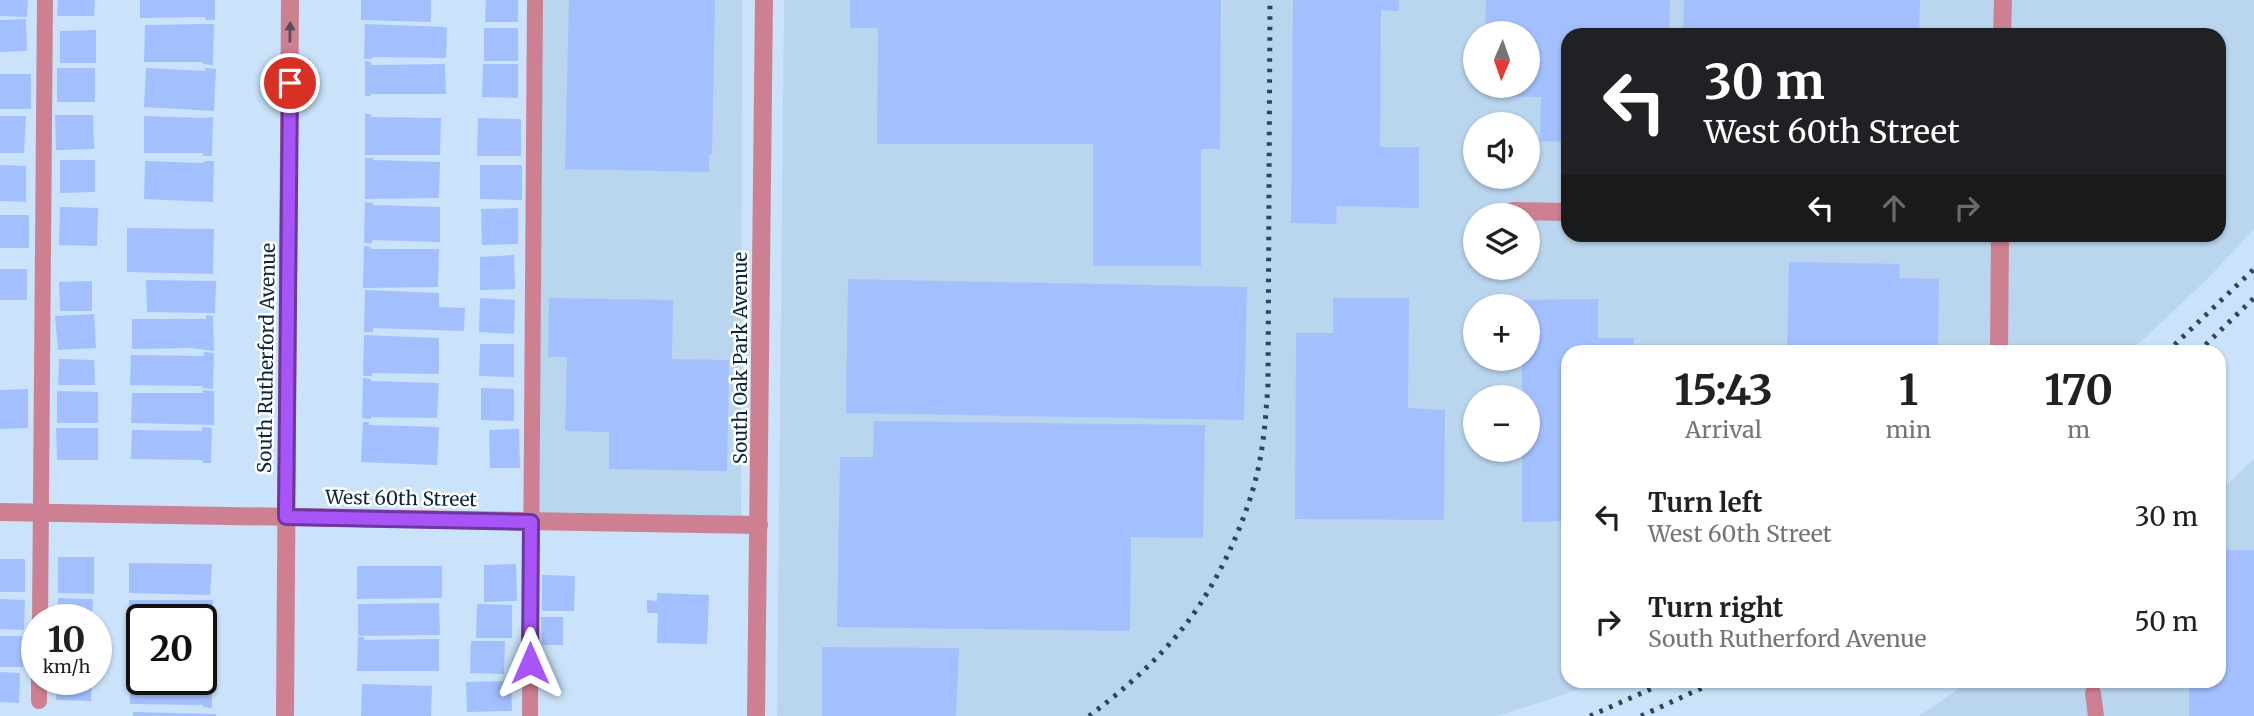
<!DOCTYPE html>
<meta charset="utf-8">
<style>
body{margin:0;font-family:Merriweather,serif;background:#f2f2f2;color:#202124;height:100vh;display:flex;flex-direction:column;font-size:26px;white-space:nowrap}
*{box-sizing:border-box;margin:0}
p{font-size:23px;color:#757577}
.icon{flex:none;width:38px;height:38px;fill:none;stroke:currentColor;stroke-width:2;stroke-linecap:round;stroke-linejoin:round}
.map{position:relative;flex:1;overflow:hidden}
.drawer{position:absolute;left:1561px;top:345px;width:665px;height:343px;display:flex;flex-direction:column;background:#fff;border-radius:21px;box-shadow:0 2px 5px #0004}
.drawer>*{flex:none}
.hud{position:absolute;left:1561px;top:28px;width:665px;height:214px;border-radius:21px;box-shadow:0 2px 5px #0004;background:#202124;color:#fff;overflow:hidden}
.needle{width:46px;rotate:182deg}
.controls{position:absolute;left:1463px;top:21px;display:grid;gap:14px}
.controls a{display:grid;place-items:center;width:77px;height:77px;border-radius:50%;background:#fff;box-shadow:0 2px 5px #0004;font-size:35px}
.speed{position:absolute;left:21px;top:604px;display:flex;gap:14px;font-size:35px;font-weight:700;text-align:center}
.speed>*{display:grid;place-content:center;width:91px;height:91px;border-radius:50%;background:#fff;box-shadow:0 2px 5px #0004;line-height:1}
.speed small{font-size:18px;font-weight:400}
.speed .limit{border:4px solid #111;border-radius:10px;background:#fff;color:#111}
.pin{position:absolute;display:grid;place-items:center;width:60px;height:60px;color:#fff;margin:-30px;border:4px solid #fff;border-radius:50%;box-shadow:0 2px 7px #0007}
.me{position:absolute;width:77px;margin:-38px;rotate:0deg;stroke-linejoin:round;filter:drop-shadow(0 0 5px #0008)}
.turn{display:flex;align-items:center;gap:24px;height:147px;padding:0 28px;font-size:32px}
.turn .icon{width:91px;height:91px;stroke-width:2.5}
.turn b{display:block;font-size:49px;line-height:60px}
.lanes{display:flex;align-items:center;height:66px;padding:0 28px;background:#0003;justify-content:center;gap:35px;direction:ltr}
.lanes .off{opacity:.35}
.eta{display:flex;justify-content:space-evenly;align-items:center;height:119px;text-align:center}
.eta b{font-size:42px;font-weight:700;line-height:49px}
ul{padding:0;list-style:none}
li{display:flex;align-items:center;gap:21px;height:105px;padding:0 28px}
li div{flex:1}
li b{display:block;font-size:26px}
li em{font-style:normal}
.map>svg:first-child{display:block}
</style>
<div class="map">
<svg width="2254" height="716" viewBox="0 0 2254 716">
<rect width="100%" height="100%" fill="#cae3fa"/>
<g fill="#bad5ee" fill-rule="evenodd">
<polygon points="542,0 742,0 741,520 539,518"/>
<path d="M784,0H2254V229L2208,278L2130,352H1568V681H1601L1542,702L1496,716H777ZM1475,33H1528V86H1475ZM1568,35H2219V234H1568ZM1475,124H1528V177H1475ZM1475,215H1528V268H1475ZM1475,306H1528V359H1475ZM1475,397H1528V450H1475Z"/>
<polygon points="2254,459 2254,716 1919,716 1970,681 2219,681 2219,492"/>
</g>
<g fill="#a3bffe">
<polygon points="0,0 28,0 27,17 0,16"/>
<polygon points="58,0 95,0 94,16 57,16"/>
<polygon points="140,0 215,0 215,20 206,20 205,17 140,18"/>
<polygon points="361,0 431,0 431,22 361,20"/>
<polygon points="486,0 518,0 518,22 485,22"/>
<polygon points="569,0 715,0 712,154 709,155 709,172 565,169"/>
<polygon points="850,0 1221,0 1220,149 1201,149 1201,266 1093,266 1093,144 877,144 878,28 850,28"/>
<polygon points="1293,0 1399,0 1399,11 1381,10 1380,147 1419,147 1419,208 1337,206 1336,224 1291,223"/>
<polygon points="1486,0 1670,0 1669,35 1568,35 1568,142 1540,141 1541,97 1485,96 1485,86 1528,86 1528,33 1485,33"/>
<polygon points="1684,0 1920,0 1919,35 1683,35"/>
<polygon points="26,19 27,51 0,52 0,20"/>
<polygon points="204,24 214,24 213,65 203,64 203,62 144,62 145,25"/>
<polygon points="365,24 447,27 446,58 372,57 372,59 364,59"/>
<rect x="484" y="28" width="34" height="33"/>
<polygon points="96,30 96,63 60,63 60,31"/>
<polygon points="365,61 371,62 371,65 445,64 446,94 371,94 371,96 365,96"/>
<polygon points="483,64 518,64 518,98 482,97"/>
<rect x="57" y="68" width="38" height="34"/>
<polygon points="146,68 205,71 205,68 216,69 214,111 144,107"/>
<rect x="0" y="74" width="31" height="35"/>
<polygon points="365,114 371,114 371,117 441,118 440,155 365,155"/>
<polygon points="55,115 93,115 94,149 56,150"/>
<polygon points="0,116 26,116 24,153 0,153"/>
<polygon points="144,116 202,118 213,117 212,156 203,156 203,153 144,153"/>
<polygon points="478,118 521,119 521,156 477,156"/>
<polygon points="365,158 373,158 373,160 440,162 439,198 365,199"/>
<polygon points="60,160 95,160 95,192 60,193"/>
<polygon points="145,161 203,163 204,161 214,161 213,202 144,199"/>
<polygon points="0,165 26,166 26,202 0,201"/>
<polygon points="480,165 522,165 522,200 480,199"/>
<polygon points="365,202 373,203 373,205 440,207 440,242 372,240 372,243 364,243"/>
<polygon points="60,207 98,208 97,246 59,245"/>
<polygon points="518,208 518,244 482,245 481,209"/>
<rect x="0" y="215" width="29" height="33"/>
<polygon points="127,228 214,229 213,274 127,272"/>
<polygon points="364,246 371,247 371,249 439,249 438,287 363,288"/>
<polygon points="514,255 515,289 480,290 480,257"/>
<polygon points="1789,262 1900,264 1899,278 1939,279 1938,352 1787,352"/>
<rect x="0" y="269" width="27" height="31"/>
<polygon points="848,279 1247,287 1244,420 846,413"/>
<polygon points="146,280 216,281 215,313 147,312"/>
<polygon points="92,281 92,311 60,311 59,282"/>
<polygon points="365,290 439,293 439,307 465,308 464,331 373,328 373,332 364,332"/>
<polygon points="480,298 515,300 514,334 479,332"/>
<polygon points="549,298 673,300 672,359 729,360 727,471 609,469 609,432 565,431 567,357 548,357"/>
<polygon points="1333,298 1409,298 1408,408 1445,410 1444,520 1295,519 1296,333 1333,333"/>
<polygon points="1598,299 1598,338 1634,338 1634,352 1568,352 1568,521 1522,522 1522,450 1528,450 1528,397 1522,397 1522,359 1528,359 1528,306 1522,306 1522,300"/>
<polygon points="94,314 96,348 58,350 55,316"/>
<polygon points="206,315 213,316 214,351 191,348 132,349 132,319 206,319"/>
<polygon points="364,335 439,338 439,374 372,373 372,376 363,376"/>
<polygon points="480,344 514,344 514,377 479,376"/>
<polygon points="204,352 214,353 213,389 202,388 203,386 130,385 131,355 204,356"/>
<polygon points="59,359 94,360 95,385 58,385"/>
<polygon points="363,378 371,379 371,381 439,383 437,418 371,417 371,419 362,418"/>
<polygon points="481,388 514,389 514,421 481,420"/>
<polygon points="28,389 28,428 0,429 0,390"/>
<polygon points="203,390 214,391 214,425 131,423 132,393 203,393"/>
<polygon points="57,391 98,392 98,423 57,423"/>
<polygon points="874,421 1205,425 1203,538 1131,537 1130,631 837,627 840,457 873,457"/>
<polygon points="363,422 369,422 369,425 439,427 437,465 361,462"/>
<polygon points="202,427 212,428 211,463 203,463 203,460 131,459 132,430 202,431"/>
<polygon points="56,428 98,428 98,460 57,460"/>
<polygon points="519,429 520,468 490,468 489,430"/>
<polygon points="2219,550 2254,550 2254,716 2189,716 2189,681 2219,681"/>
<polygon points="58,557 94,557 94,594 58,593"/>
<rect x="0" y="559" width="25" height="33"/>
<polygon points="129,563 212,564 210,595 129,593"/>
<polygon points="516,564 517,601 484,602 484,565"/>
<polygon points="357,566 442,566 442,598 357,599"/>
<polygon points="542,575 575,576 574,611 542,611"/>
<polygon points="657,593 709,595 707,644 657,643 658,613 647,613 647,600 657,601"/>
<polygon points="58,598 93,599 92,620 58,620"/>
<polygon points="0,599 25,600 24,630 0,629"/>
<polygon points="129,600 213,600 212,633 201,632 201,620 142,620 142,632 128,632"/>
<polygon points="439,603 440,635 358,636 358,604"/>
<polygon points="477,604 512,605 512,638 476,638"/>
<polygon points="541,617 563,617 563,645 542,645"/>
<polygon points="205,635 214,635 214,670 205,670 205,667 201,667 201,637 205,637"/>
<rect x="0" y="636" width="23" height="31"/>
<rect x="130" y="636" width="12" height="31"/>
<polygon points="358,637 364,637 364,640 439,639 439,671 357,671"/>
<polygon points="471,641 505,641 504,674 470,673"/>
<polygon points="822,647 959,648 956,716 822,716"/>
<polygon points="204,671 212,671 212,708 203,707 203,705 130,704 130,673 142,673 142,679 201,679 201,673 205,673"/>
<polygon points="0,672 20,673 19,703 0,702"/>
<polygon points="57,679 92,679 91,701 56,700"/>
<polygon points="511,681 512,711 467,712 466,682"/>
<polygon points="362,684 432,686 431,716 361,716"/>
<polygon points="133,712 216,714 216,716 133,716"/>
</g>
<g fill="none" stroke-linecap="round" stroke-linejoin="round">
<g stroke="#cd8091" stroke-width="16">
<polyline points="40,620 45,0"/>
<polyline points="2093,693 2096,716"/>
<polyline points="39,701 39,679"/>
<polyline points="530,716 535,0"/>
</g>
<g stroke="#cd8091" stroke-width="18">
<polyline points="2002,35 2003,0"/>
<polyline points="1513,211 1568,212"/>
<polyline points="1999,352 2000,234"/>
<polyline points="0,512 759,525"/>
<polyline points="285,716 290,0"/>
<polyline points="756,716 764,0"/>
</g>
<g stroke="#2c465b" stroke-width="5" stroke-dasharray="3.5 7" stroke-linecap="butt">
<polyline points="2167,352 2254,269"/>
<polyline points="2198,352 2254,298"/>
<path d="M1089,716C1124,690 1159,659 1186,624C1217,584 1245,524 1257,474C1264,444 1266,414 1268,384L1270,0"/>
<polyline points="1590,716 1669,681"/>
<polyline points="1641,716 1717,681"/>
</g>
</g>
<defs><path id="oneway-solid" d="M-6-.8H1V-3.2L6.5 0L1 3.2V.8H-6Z" transform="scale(1.75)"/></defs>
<use fill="#594a5d" href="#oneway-solid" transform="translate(290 32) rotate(-89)"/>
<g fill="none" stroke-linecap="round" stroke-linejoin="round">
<g stroke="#6d37a1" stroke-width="18">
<polyline id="route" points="290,83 286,517 531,522 530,663"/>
</g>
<use href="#route" stroke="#a855f7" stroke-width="12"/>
</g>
<g text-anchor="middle" stroke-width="5" stroke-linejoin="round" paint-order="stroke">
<g font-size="19" fill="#0c263b" stroke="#fff">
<text transform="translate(266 358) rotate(-89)" y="7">South Rutherford Avenue</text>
<text transform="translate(740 358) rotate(-90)" y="7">South Oak Park Avenue</text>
<text transform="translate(401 498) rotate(1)" y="7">West 60th Street</text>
</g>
</g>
</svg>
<div class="controls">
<a><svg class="needle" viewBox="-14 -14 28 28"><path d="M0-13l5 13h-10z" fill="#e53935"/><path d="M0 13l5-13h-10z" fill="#757577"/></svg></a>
<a><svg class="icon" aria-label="sound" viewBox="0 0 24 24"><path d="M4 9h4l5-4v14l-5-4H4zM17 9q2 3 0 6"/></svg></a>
<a><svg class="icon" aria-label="layers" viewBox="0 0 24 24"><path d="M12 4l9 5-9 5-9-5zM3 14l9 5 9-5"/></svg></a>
<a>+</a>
<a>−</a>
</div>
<div class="speed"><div>10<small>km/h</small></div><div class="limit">20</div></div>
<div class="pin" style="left:290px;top:83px;background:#d93025"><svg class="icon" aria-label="arrive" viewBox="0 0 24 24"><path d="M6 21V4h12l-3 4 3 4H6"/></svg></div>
<svg class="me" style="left:530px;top:663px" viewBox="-20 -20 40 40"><path d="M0-17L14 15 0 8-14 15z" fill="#a855f7" stroke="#fff" stroke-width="4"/></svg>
<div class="hud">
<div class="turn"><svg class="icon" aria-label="left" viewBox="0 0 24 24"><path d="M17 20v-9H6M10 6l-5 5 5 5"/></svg><div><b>30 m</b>West 60th Street</div></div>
<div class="lanes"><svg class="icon" aria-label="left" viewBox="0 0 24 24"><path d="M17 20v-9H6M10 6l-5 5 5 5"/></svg><svg class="icon off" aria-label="ahead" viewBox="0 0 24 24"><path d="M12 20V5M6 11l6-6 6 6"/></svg><svg class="icon off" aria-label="right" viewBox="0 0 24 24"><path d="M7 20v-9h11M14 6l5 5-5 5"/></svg></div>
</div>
<section class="drawer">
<div class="eta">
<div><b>15:43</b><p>Arrival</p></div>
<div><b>1</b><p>min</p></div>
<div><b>170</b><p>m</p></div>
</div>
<ul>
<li><svg class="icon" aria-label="left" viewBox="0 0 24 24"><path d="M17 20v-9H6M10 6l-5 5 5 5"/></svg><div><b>Turn left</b><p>West 60th Street</p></div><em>30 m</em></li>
<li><svg class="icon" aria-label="right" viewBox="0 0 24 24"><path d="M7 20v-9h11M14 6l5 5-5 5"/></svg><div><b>Turn right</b><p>South Rutherford Avenue</p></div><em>50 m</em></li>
</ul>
</section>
</div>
